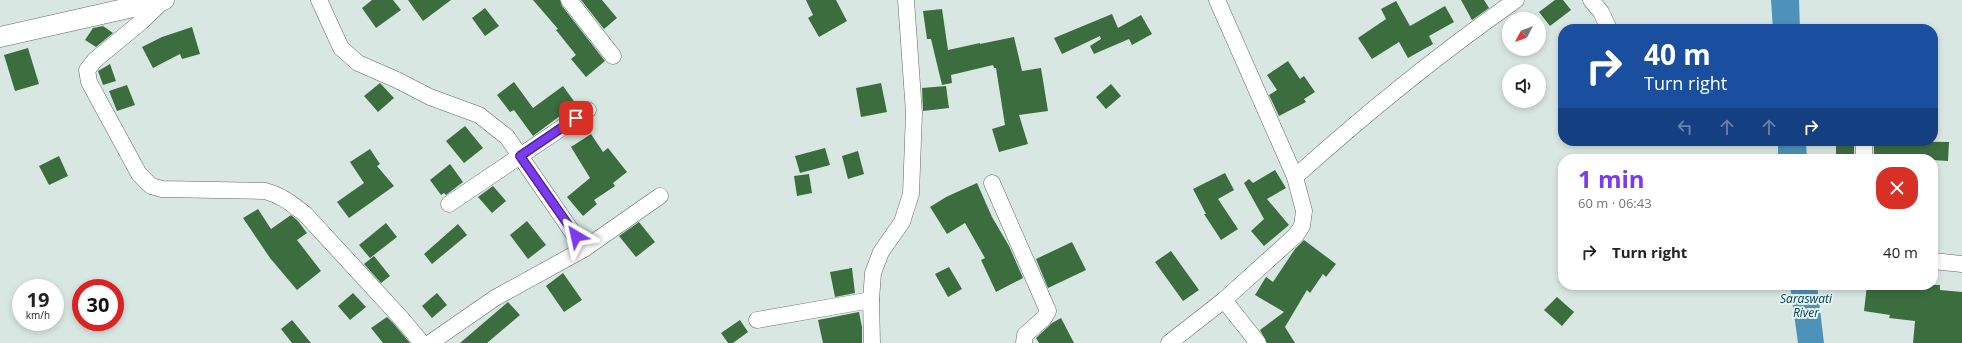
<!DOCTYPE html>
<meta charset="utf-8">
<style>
body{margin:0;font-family:"Open Sans",sans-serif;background:#f2f2f2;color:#222;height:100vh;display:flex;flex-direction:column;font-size:15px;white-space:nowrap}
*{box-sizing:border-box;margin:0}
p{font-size:13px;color:#767676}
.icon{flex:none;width:22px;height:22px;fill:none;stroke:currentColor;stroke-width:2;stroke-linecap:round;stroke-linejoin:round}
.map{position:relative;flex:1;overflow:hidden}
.side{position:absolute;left:1558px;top:154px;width:380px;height:136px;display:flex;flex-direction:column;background:#fff;border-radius:16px;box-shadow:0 2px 6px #0003}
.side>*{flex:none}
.banner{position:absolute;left:1558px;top:24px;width:380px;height:122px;border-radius:16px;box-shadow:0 2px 6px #0003;background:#1a4fa0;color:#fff;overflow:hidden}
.needle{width:26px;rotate:229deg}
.buttons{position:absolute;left:1502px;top:12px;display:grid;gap:8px}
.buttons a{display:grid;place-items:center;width:44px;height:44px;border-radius:50%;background:#fff;box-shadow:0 2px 6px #0003;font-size:20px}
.speed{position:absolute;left:12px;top:279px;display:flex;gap:8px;font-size:20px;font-weight:700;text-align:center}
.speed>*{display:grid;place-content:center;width:52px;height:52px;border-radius:50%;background:#fff;box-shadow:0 2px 6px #0003;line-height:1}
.speed small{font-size:10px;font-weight:400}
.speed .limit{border:6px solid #d22;background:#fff;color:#111}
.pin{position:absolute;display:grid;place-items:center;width:34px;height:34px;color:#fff;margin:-17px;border-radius:8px;box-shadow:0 2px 6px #0006}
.me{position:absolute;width:44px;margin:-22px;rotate:324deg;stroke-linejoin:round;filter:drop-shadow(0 0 3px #0008)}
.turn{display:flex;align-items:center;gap:14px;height:84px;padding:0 20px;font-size:18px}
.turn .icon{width:52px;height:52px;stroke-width:2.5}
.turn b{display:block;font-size:28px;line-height:34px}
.lanes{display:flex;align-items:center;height:38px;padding:0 20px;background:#0003;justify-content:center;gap:20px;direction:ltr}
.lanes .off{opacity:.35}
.round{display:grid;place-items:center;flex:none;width:42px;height:42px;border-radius:16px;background:#f2f2f2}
.head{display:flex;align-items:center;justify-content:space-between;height:68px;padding:0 20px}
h1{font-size:24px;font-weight:700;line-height:30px;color:#7c3aed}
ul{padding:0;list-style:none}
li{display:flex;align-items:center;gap:12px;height:60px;padding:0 20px}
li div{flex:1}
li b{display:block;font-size:15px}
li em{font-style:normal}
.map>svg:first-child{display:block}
</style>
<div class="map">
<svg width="1962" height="343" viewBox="0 0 1962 343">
<rect width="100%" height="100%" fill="#d9e7e3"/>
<g fill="#4d92b9">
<polygon points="1771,0 1799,0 1800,29 1773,29"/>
<polygon points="1778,141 1806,141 1807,159 1778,159"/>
<polygon points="1790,285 1817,285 1824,343 1798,343"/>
</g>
<g fill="#3c6d3e">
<polygon points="372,0 393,0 401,10 376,28 362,8"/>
<polygon points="408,0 451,0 423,21"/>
<polygon points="533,0 560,0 562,6 605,61 586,77 571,59 576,55 556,30 558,29"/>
<polygon points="581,0 602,0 617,18 604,29"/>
<polygon points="806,0 836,0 847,21 819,37 808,18 813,15"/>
<polygon points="1461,0 1484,0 1489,8 1472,20"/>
<polygon points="1555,0 1563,0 1571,10 1550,26 1539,12"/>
<polygon points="1396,1 1410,26 1445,6 1454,22 1429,36 1433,44 1408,58 1399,42 1372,59 1358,38 1386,19 1381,9"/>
<polygon points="485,8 499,26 485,36 472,18"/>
<polygon points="942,9 948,50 980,43 980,44 1014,37 1022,71 1041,68 1048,111 1019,115 1028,144 999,152 992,129 1005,125 996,68 994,68 993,65 951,75 952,83 942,85 931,39 927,39 923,11"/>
<polygon points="1112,14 1118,28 1141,15 1152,34 1132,45 1129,39 1094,54 1090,46 1101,39 1100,36 1062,54 1054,38"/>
<polygon points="103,26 113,33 96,47 85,40 93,28"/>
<polygon points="192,27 200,54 182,59 180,54 153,68 142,47 162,37"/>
<polygon points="28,48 39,84 15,91 4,55"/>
<polygon points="1288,61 1300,79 1304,76 1315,92 1304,99 1306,102 1279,116 1269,95 1277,90 1267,75"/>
<polygon points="110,64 116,81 103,85 98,71"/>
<polygon points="514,82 533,108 563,86 576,104 533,136 514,110 510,112 497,95"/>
<polygon points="380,83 394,98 378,112 364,96"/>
<polygon points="881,83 887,112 861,117 856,88"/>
<polygon points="1111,84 1121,96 1106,109 1096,97"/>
<polygon points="127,85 135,105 117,111 109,91"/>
<polygon points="946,86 949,108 923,111 922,88"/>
<polygon points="465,126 483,148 464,163 446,141"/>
<polygon points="591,134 603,152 608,148 627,172 613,183 615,186 594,200 597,204 583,216 567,197 590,178 571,147"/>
<rect x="1836" y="141" width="18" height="18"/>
<polygon points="1874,141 1949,142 1948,161 1901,158 1901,159 1874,159"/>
<polygon points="825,148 830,165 800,173 795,156"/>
<polygon points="370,149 380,164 377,166 394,186 349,218 337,202 364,183 350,162"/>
<polygon points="858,151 864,174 848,179 842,156"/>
<polygon points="59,156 68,176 49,185 39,166"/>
<polygon points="450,164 463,182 446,195 444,193 441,195 430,180"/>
<polygon points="1275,170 1286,188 1267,199 1289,225 1264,246 1251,231 1264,219 1244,183 1249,179 1253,183"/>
<polygon points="1225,173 1234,190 1218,199 1238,229 1221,240 1204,214 1206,214 1193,189"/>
<polygon points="809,174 812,193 797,196 794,176"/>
<polygon points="977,183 992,217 1009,246 1023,278 996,292 981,260 985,258 965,223 947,234 930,207 946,197"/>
<polygon points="493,186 506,201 492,213 478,197"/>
<polygon points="258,209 271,229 291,215 298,221 307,233 297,240 321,271 297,290 270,258 243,218"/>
<polygon points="527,221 546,245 528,259 510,235"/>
<polygon points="639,222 655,242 636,257 619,236"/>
<polygon points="386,223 397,237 370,258 359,245"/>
<polygon points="458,224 467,235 432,264 424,254"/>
<polygon points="1304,240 1336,264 1326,277 1323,274 1310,293 1307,290 1285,327 1295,343 1267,343 1260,330 1284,312 1255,295 1266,277 1273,282 1295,249"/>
<polygon points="1072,242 1086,270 1048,288 1036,259"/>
<polygon points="1171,251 1199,290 1183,301 1155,262"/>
<polygon points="374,256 390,276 381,283 364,264"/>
<polygon points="949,267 962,289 948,297 935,274"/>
<polygon points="852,268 855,293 835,297 830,272"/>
<polygon points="563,273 582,300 564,312 546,286"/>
<polygon points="1867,285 1940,285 1940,290 1962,292 1962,343 1913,343 1915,321 1889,318 1890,315 1864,311"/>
<polygon points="353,293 366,307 350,320 338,306"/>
<polygon points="437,293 447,305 432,318 422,306"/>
<polygon points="1557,297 1574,312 1562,326 1544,310"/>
<polygon points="508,302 520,315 487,343 460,343"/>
<polygon points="859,312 862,327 862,343 823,343 818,320"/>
<polygon points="387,317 393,323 410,343 383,343 371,328"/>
<polygon points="1061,318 1074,343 1039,343 1036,338 1052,323"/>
<polygon points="292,320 311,343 292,343 281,329"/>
<polygon points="740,320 748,332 733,343 728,343 721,333"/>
</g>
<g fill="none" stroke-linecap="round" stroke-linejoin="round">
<g stroke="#5d6a66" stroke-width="17">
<g id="minor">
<path d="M164,0L141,22L95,60L87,70L89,82L139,174L151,186L162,189L265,191C281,195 292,204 305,214L400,317L422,343"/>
<polyline points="319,0 341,48 358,63 397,80 430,97 479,115 507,137 584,249 495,298 430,343"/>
<polyline points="569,0 613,56"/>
<polyline points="1217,0 1295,177 1304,211 1302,226 1296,235 1224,300 1258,343"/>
<polyline points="1591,0 1601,12 1609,29"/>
<polyline points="1864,141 1864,159"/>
<path d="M1295,177C1365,114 1439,54 1516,0"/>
<polyline points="992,183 1048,311 1044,318 1025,335 1024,343"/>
<polyline points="449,204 588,110"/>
<polyline points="584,249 660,196"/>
<polyline points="1933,261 1962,264"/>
<polyline points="757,320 871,300"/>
<polyline points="872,343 871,300 873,273 881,252 902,222 911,194 914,113 906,0"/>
<polyline points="1169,343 1224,300"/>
</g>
</g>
<g stroke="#5d6a66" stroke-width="21">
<polyline id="tertiary" points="0,37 164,0"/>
</g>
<use href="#minor" stroke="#fff" stroke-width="16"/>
<use href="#tertiary" stroke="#fff" stroke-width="20"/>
</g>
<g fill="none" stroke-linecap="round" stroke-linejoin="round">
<g stroke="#51269a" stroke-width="10">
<polyline id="route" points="576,236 520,156 576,118"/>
</g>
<use href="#route" stroke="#7c3aed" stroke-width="7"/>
</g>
<g text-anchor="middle" stroke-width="4" stroke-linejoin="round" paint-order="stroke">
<g font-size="12" font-style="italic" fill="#003c56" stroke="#e7f5f0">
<text x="1806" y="303">Saraswati<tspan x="1806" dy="14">River</tspan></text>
</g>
</g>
</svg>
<div class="buttons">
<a><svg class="needle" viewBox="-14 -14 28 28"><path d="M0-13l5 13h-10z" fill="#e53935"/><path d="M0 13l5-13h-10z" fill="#767676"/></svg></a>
<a><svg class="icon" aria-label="sound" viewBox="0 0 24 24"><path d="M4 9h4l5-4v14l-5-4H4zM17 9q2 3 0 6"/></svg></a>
</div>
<div class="speed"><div>19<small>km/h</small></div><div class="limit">30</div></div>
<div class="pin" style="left:576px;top:118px;background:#d93025"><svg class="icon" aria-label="arrive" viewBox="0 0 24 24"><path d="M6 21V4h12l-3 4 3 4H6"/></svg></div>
<svg class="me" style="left:576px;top:236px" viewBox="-20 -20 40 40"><path d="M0-17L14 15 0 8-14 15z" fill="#7c3aed" stroke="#fff" stroke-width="4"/></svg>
<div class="banner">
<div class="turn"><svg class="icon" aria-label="right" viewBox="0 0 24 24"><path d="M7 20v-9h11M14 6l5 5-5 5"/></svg><div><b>40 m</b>Turn right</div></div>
<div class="lanes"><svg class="icon off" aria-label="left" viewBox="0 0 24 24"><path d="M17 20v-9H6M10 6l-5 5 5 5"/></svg><svg class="icon off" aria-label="ahead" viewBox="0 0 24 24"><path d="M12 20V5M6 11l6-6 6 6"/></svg><svg class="icon off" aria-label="ahead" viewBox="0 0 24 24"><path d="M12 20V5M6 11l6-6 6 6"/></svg><svg class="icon" aria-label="right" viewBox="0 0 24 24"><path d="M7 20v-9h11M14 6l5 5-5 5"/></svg></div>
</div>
<section class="side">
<div class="head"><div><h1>1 min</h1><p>60 m · 06:43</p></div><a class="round" style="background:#d93025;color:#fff"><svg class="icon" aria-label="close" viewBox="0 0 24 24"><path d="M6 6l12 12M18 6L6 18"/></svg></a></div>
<ul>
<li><svg class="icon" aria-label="right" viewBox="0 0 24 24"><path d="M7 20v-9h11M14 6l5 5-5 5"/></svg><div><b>Turn right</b></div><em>40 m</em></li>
</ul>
</section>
</div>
